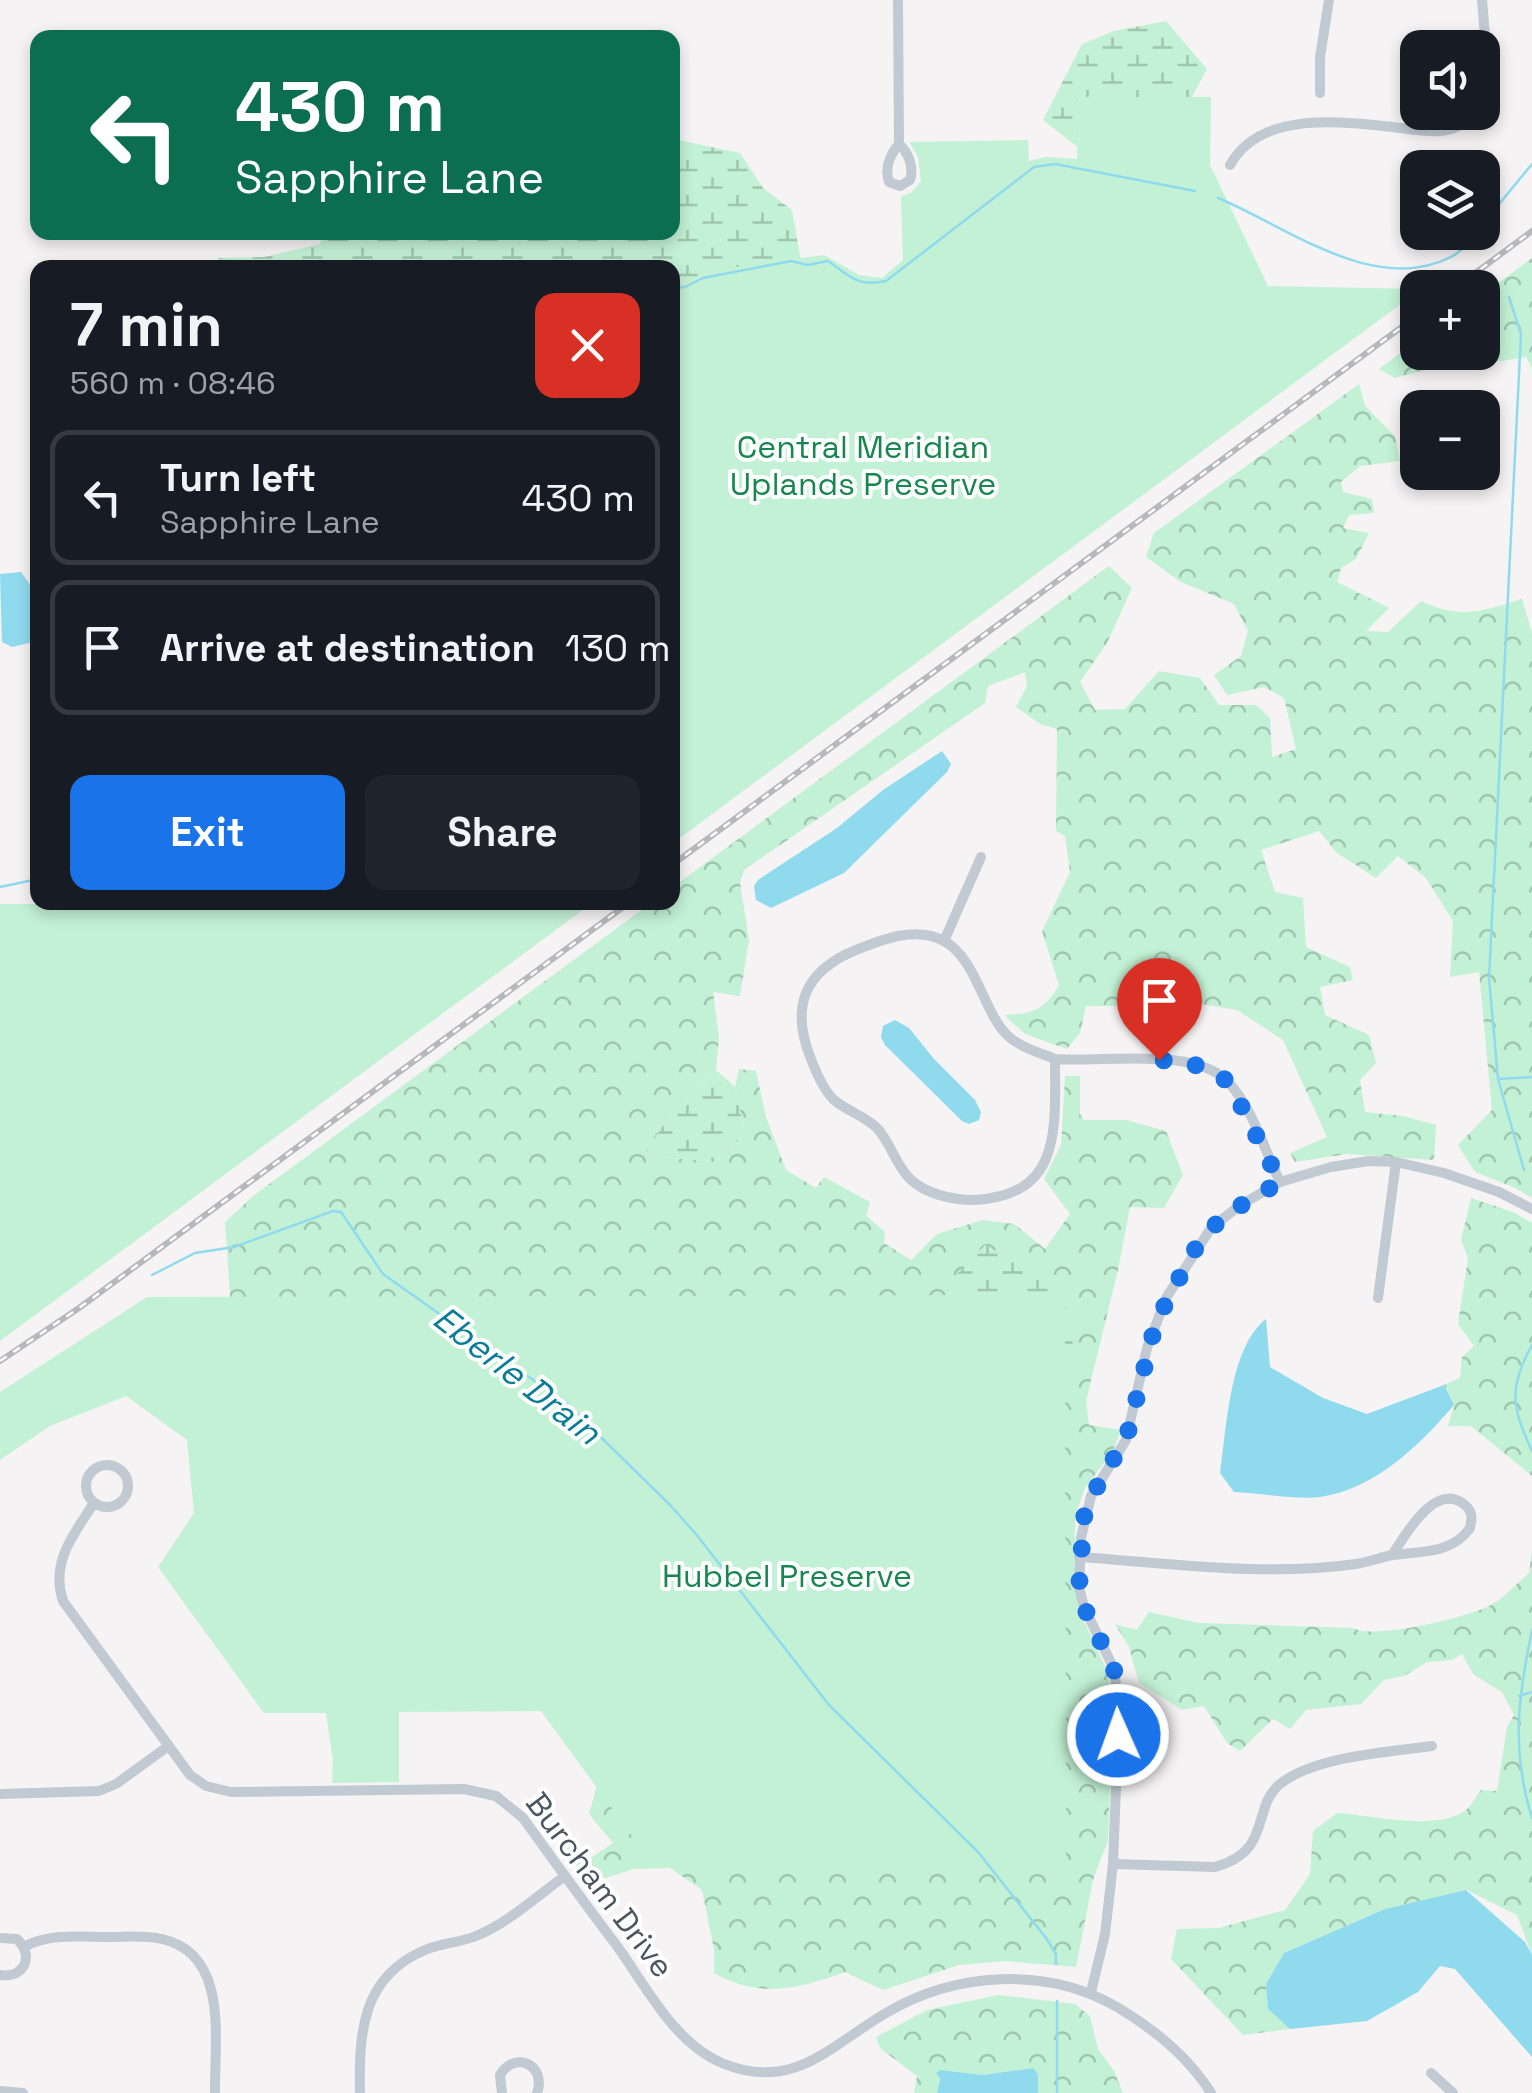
<!DOCTYPE html>
<meta charset="utf-8">
<style>
body{margin:0;font-family:"Space Grotesk",sans-serif;background:#20242c;color:#f1f3f6;height:100vh;display:flex;flex-direction:column;font-size:38px;white-space:nowrap}
*{box-sizing:border-box;margin:0}
p{font-size:32px;color:#9ea1a6}
.icon{flex:none;width:55px;height:55px;fill:none;stroke:currentColor;stroke-width:2;stroke-linecap:round;stroke-linejoin:round}
.map{position:relative;flex:1;overflow:hidden}
.details{position:absolute;left:30px;top:260px;width:650px;height:650px;display:flex;flex-direction:column;background:#171b24;border-radius:20px;box-shadow:0 5px 15px #0003}
.details>*{flex:none}
.hud{position:absolute;left:30px;top:30px;width:650px;height:210px;border-radius:20px;box-shadow:0 5px 15px #0003;background:#0b6e4f;color:#fff;overflow:hidden}
.tools{position:absolute;left:1400px;top:30px;display:grid;gap:20px}
.tools a{display:grid;place-items:center;width:100px;height:100px;border-radius:20px;background:#171b24;box-shadow:0 5px 15px #0003;font-size:50px}
.pin{position:absolute;display:grid;place-items:center;width:85px;height:85px;color:#fff;margin:-102px -42px;border-radius:50% 50% 50% 0;rotate:-45deg;box-shadow:0 0 10px #0007}
.pin .icon{rotate:45deg}
.me{position:absolute;width:110px;margin:-55px;rotate:358deg;stroke-linejoin:round;filter:drop-shadow(0 0 8px #0008)}
.turn{display:flex;align-items:center;gap:35px;height:210px;padding:0 40px;font-size:45px}
.turn .icon{width:130px;height:130px;stroke-width:2.5}
.turn b{display:block;font-size:70px;line-height:85px}
.round{display:grid;place-items:center;flex:none;width:105px;height:105px;border-radius:20px;background:#20242c}
.headline{display:flex;align-items:center;justify-content:space-between;height:170px;padding:0 40px}
h1{font-size:60px;font-weight:600;line-height:75px}
.primary-button{display:flex;gap:20px;margin-top:auto;padding:20px 40px}
.primary-button a{flex:1;height:115px;border-radius:20px;background:#1a73e8;color:#fff;font-size:40px;font-weight:600;line-height:115px;text-align:center}
.primary-button a+a{background:#20242c;color:#f1f3f6}
ul{padding:0;list-style:none}
li{display:flex;align-items:center;gap:30px;height:135px;margin:0 20px 15px;padding:0 20px;border:5px solid #363941;border-radius:20px}
li div{flex:1}
li b{display:block;font-size:38px}
li em{font-style:normal}
.map>svg:first-child{display:block}
</style>
<div class="map">
<svg width="1532" height="2093" viewBox="0 0 1532 2093">
<defs>
<pattern id="forest-crowns" width="20" height="18" patternUnits="userSpaceOnUse" patternTransform="scale(2.5)"><rect width="20" height="18" fill="#c3f1d5"/><path d="M2 6a3 3 0 1 1 6 0M12 15a3 3 0 1 1 6 0" fill="none" stroke="#a0c6b0"/></pattern>
<pattern id="wetland-marsh" width="20" height="14" patternUnits="userSpaceOnUse" patternTransform="scale(2.5)"><rect width="20" height="14" fill="#c3f1d5"/><path d="M1 5h8M5 5V1M11 12h8M15 12V8" fill="none" stroke="#a0c6b0"/></pattern>
</defs>
<rect width="100%" height="100%" fill="#f5f3f3"/>
<g fill="url(#forest-crowns)">
<polygon points="1532,258 1532,368 1526,357 1486,364 1483,294"/>
<polygon points="1417,341 1418,352 1447,353 1440,366 1395,378 1379,369"/>
<path d="M1359,384L1365,406L1395,436L1400,461L1360,466L1341,482L1343,492L1372,499L1374,513L1349,515L1343,528L1369,533L1356,559L1341,568L1337,582L1389,608L1366,631L1388,632L1421,601C1460,620 1483,611 1522,599L1532,633V1198L1513,1187L1475,1172L1458,1145L1492,1110L1479,972L1450,977L1453,921L1426,878L1398,856L1376,878L1337,853L1319,831L1261,850L1275,892L1303,898L1306,947L1350,967L1353,980L1320,987L1325,1015L1369,1035L1376,1063L1360,1080L1365,1112L1403,1116L1436,1125L1434,1160L1347,1154L1295,1162L1290,1153L1327,1137L1283,1040L1237,1010L1188,1002L1140,986L1130,1006H1086L1080,1033L1067,1049L1025,1034L1004,1015C1034,1013 1043,1012 1059,985L1042,931L1070,872L1065,836L1056,831L1057,729L1040,724L1016,707L1027,686L1025,672L988,686L985,703L744,870L740,883L749,940L740,996L713,992L719,1038L716,1070L661,1128L646,1155L714,1162L745,1134L735,1087L739,1069L756,1071L766,1117L786,1170L816,1188L824,1177L870,1202L866,1216L885,1232L884,1243L911,1260L937,1234L983,1220L1014,1224L1045,1249L1070,1214L1044,1179L1061,1145L1065,1076H1080V1114L1084,1120H1126L1166,1131L1183,1175L1164,1208L1130,1207L1118,1270L1086,1401L1089,1425L1121,1430L1113,1451L1085,1488L1075,1517V1590L1082,1617L1108,1673L1113,1715L1108,1840L1093,1880L1076,1967L1005,1961L959,1965L883,1990L845,1972C798,1989 760,1999 714,1973V1949L702,1890L670,1868L634,1869L589,1883L564,1850L573,1845L581,1853L591,1858L613,1843L589,1814L597,1786L604,1704L240,1438L225,1222L253,1196L651,903L672,902L673,887L1109,566L1132,588L1107,643L1080,682L1095,710L1125,709L1159,671L1200,678L1219,705H1256L1270,718L1272,757L1296,749L1284,698L1264,687L1227,695L1214,675L1241,656L1248,631L1234,604L1181,582L1146,557L1154,533Z"/>
<polygon points="1471,1198 1513,1212 1532,1223 1532,1476 1471,1426 1448,1426 1454,1405 1444,1385 1460,1378 1462,1357 1474,1346 1458,1324 1468,1258 1461,1240"/>
<path d="M1532,1550V1955L1517,1915L1467,1890L1385,1909L1284,1953L1266,1984L1269,2009L1290,2029L1243,2035L1171,1959L1177,1929L1219,1928L1285,1910L1310,1874L1313,1831L1337,1813C1372,1815 1437,1832 1466,1810C1471,1806 1476,1796 1481,1790L1497,1791L1507,1727L1514,1715L1502,1692L1474,1675L1462,1654L1452,1660L1427,1662L1404,1676L1384,1680L1361,1704L1306,1710L1290,1729L1273,1719L1240,1751L1227,1743L1204,1706L1182,1710L1139,1683L1129,1647L1115,1624L1137,1630L1149,1612L1199,1623L1353,1628C1374,1640 1461,1618 1485,1608C1501,1602 1516,1584 1529,1573Z"/>
<polygon points="998,1995 1075,2004 1090,2016 1098,2049 1114,2071 1123,2093 1038,2093 1038,2074 1032,2068 983,2075 941,2070 937,2093 914,2093 917,2076 880,2048 876,2037 927,2010"/>
</g>
<g fill="url(#wetland-marsh)">
<polygon points="1166,21 1207,69 1143,188 1079,148 1043,120 1082,44 1114,31"/>
<polygon points="673,139 740,153 763,188 792,210 811,318 673,405 672,268 213,268 219,258 264,257 320,244 323,233 672,232"/>
<polygon points="716,1070 735,1087 745,1134 714,1162 644,1155 661,1128"/>
<polygon points="985,1245 1042,1276 1077,1323 1072,1366 1041,1411 924,1345 952,1279"/>
</g>
<g fill="#c3f1d5">
<polygon points="1078,97 1211,97 1210,165 1268,286 1417,289 1417,292 673,843 673,284 727,268 824,255 859,275 882,278 903,260 901,197 912,192 921,181 918,157 909,142 1028,140 1029,161 1046,157 1077,159"/>
<polygon points="461,902 592,903 0,1341 0,904"/>
<polygon points="1065,1295 1066,1866 654,1866 541,1711 399,1712 399,1782 332,1783 333,1761 326,1713 264,1713 158,1567 194,1513 187,1440 126,1396 50,1426 0,1460 0,1392 147,1297"/>
</g>
<g fill="#90daee">
<polygon points="21,572 33,589 37,641 12,647 2,642 0,574"/>
<polygon points="942,751 951,764 947,772 844,873 771,908 756,900 754,886 758,880 837,828 883,790"/>
<polygon points="895,1020 909,1028 934,1059 975,1100 981,1112 979,1120 969,1124 962,1121 885,1045 881,1037 883,1026"/>
<path d="M1266,1319L1270,1367L1323,1398L1367,1414L1444,1385L1454,1405C1420,1445 1375,1489 1320,1497C1298,1500 1259,1493 1234,1492L1220,1473C1227,1428 1229,1348 1266,1319Z"/>
<polygon points="1466,1890 1525,1942 1532,1955 1532,2057 1455,1969 1440,1966 1418,1992 1367,2021 1290,2029 1268,2009 1266,1984 1284,1953 1385,1909"/>
<polygon points="1033,2068 1038,2074 1038,2093 937,2093 940,2079 936,2073 941,2070 983,2075"/>
</g>
<g fill="none" stroke-linecap="round" stroke-linejoin="round">
<g stroke="#90daee" stroke-width="2.5">
<path d="M1218,198C1286,226 1374,296 1451,257C1462,251 1472,240 1481,232"/>
<polyline points="1482,231 1500,203 1532,164"/>
<path d="M672,288L685,287L703,278L791,261L808,265L828,261C851,277 857,287 886,281L1034,167L1055,164L1195,191"/>
<polyline points="1509,297 1521,334 1489,978 1498,1079 1524,1170"/>
<polyline points="0,887 38,879"/>
<polyline points="1499,1079 1532,1077"/>
<polyline points="152,1275 195,1253 234,1247 333,1211 341,1212 383,1274 567,1404 670,1505 696,1534 829,1705 978,1852 1046,1938 1056,1954 1056,1964"/>
<path d="M1532,1345C1508,1388 1512,1408 1532,1451"/>
<path d="M1532,1630C1518,1697 1511,1750 1532,1818"/>
<polyline points="1519,1696 1532,1692"/>
<polyline points="1057,2093 1057,2001"/>
</g>
<g stroke="#c1cad2" stroke-width="10">
<path d="M898,0L899,144C909,153 914,168 910,180L900,186L889,182C884,167 890,155 899,144"/>
<polyline points="1482,0 1489,82 1482,104"/>
<polyline points="1320,93 1320,57 1329,0"/>
<path d="M1230,165C1259,113 1332,121 1384,126C1419,129 1451,142 1477,112"/>
<polyline points="944,941 981,857"/>
<path d="M1055,1059C1040,1053 1019,1047 1007,1035C984,1013 976,958 944,941C916,926 883,939 856,950C804,971 790,1007 811,1059C816,1072 823,1089 833,1099C846,1111 864,1115 877,1128C891,1143 895,1164 910,1179C926,1194 952,1200 974,1200C1063,1196 1055,1127 1055,1059C1101,1063 1197,1045 1230,1084C1253,1110 1265,1151 1280,1182"/>
<polyline points="1378,1298 1396,1162"/>
<circle cx="107" cy="1486" r="21"/>
<path d="M94,1503C74,1534 50,1562 63,1601L190,1775L206,1786L231,1792L464,1789L496,1796L523,1818C554,1861 585,1904 617,1946C646,1986 674,2043 722,2063C793,2093 831,2045 886,2013C955,1972 1047,1966 1117,2007C1154,2029 1188,2056 1211,2093"/>
<path d="M1079,1557C1169,1563 1266,1577 1356,1564C1369,1562 1381,1557 1393,1555C1421,1551 1452,1554 1470,1528C1472,1519 1473,1512 1465,1505C1435,1480 1405,1536 1392,1555"/>
<polyline points="0,1794 99,1791 116,1784 167,1747"/>
<path d="M1113,1864L1215,1867C1273,1851 1251,1808 1280,1784C1315,1756 1389,1752 1432,1746"/>
<path d="M0,1938L17,1939C35,1956 24,1979 0,1975"/>
<path d="M24,1947C49,1933 80,1937 108,1937C126,1937 145,1935 162,1939C230,1954 214,2042 215,2093"/>
<polyline points="1091,1992 1105,1934 1113,1864 1119,1709 1114,1669 1084,1607 1079,1587 1081,1538 1091,1496 1126,1440 1147,1348 1166,1298 1211,1228 1239,1206 1280,1182 1331,1167 1368,1161 1396,1162 1444,1173 1499,1192 1532,1209"/>
<polyline points="1431,2073 1453,2093"/>
<polyline points="0,2091 23,2093"/>
<path d="M360,2093C359,2034 361,1977 425,1950C441,1943 459,1943 476,1936C508,1923 537,1896 565,1876"/>
<path d="M502,2093L500,2075C515,2050 547,2065 537,2093"/>
</g>
<g stroke="#b5b8bd" stroke-width="6">
<g id="rail">
<polyline points="1455,288 1532,231"/>
<polyline points="672,865 1418,315"/>
<polyline points="0,1361 79,1308 630,902"/>
</g>
</g>
<use href="#rail" stroke="#fff" stroke-width="2.5" stroke-dasharray="8" stroke-linecap="butt"/>
</g>
<g fill="none" stroke-linecap="round" stroke-linejoin="round">
<path stroke="#1a73e8" stroke-width="18" stroke-dasharray="0 32.4" d="M1118,1735L1119,1709L1114,1669L1084,1607L1079,1588L1084,1517L1101,1478L1126,1440L1156,1322L1193,1252L1211,1228L1240,1206L1280,1182L1230,1084C1210,1065 1186,1062 1159,1060"/>
</g>
<g text-anchor="middle" stroke-width="8" stroke-linejoin="round" paint-order="stroke">
<g font-size="32" fill="#17864f" stroke="#fff">
<text x="863" y="458">Central Meridian<tspan x="863" dy="37">Uplands Preserve</tspan></text>
<text x="787" y="1587">Hubbel Preserve</text>
</g>
<g font-size="32" fill="#4a5661" stroke="#fff">
<text transform="translate(600 1885) rotate(53)" y="11">Burcham Drive</text>
</g>
<g font-size="35" font-style="italic" fill="#0c7c9b" stroke="#fff">
<text transform="translate(517 1375) rotate(38)" y="12">Eberle Drain</text>
</g>
</g>
</svg>
<div class="tools">
<a><svg class="icon" aria-label="sound" viewBox="0 0 24 24"><path d="M4 9h4l5-4v14l-5-4H4zM17 9q2 3 0 6"/></svg></a>
<a><svg class="icon" aria-label="layers" viewBox="0 0 24 24"><path d="M12 4l9 5-9 5-9-5zM3 14l9 5 9-5"/></svg></a>
<a>+</a>
<a>−</a>
</div>
<div class="pin" style="left:1159px;top:1060px;background:#d93025"><svg class="icon" aria-label="arrive" viewBox="0 0 24 24"><path d="M6 21V4h12l-3 4 3 4H6"/></svg></div>
<svg class="me" style="left:1118px;top:1735px" viewBox="-20 -20 40 40"><circle r="17" fill="#1a73e8" stroke="#fff" stroke-width="3"/><path d="M0-11L8 9 0 5-8 9z" fill="#fff"/></svg>
<div class="hud">
<div class="turn"><svg class="icon" aria-label="left" viewBox="0 0 24 24"><path d="M17 20v-9H6M10 6l-5 5 5 5"/></svg><div><b>430 m</b>Sapphire Lane</div></div>
</div>
<section class="details">
<div class="headline"><div><h1>7 min</h1><p>560 m · 08:46</p></div><a class="round" style="background:#d93025;color:#fff"><svg class="icon" aria-label="close" viewBox="0 0 24 24"><path d="M6 6l12 12M18 6L6 18"/></svg></a></div>
<ul>
<li><svg class="icon" aria-label="left" viewBox="0 0 24 24"><path d="M17 20v-9H6M10 6l-5 5 5 5"/></svg><div><b>Turn left</b><p>Sapphire Lane</p></div><em>430 m</em></li>
<li><svg class="icon" aria-label="arrive" viewBox="0 0 24 24"><path d="M6 21V4h12l-3 4 3 4H6"/></svg><div><b>Arrive at destination</b></div><em>130 m</em></li>
</ul>
<div class="primary-button"><a>Exit</a><a>Share</a></div>
</section>
</div>
